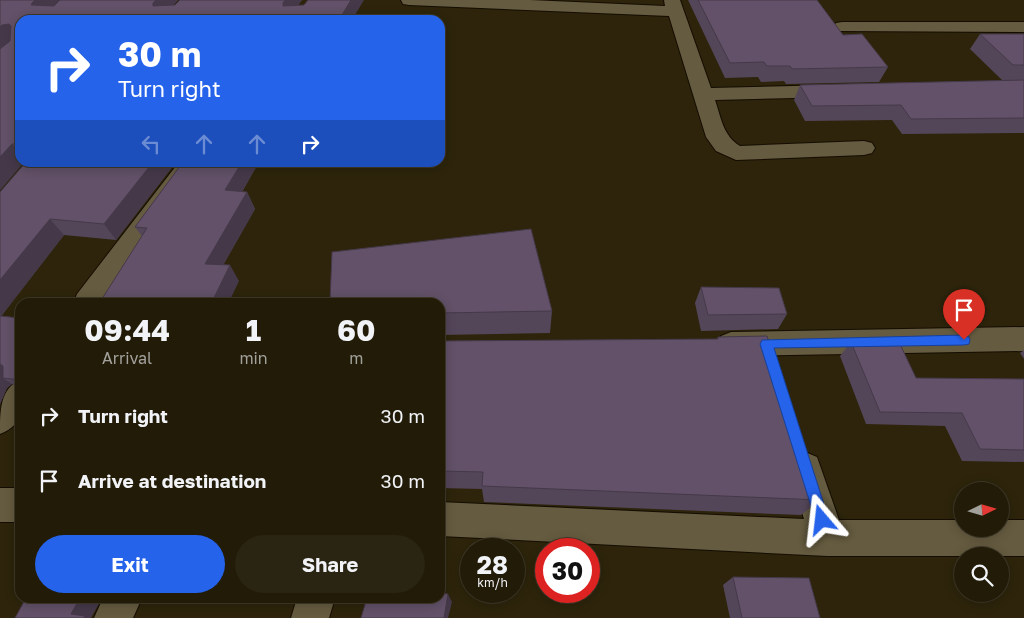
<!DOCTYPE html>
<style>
body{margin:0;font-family:"Golos Text",sans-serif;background:#2a2412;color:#f1f3f6;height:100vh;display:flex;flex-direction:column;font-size:19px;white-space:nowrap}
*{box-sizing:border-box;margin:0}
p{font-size:16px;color:#a2a19c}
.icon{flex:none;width:28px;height:28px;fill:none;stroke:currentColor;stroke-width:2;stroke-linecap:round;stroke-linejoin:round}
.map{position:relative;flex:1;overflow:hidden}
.panel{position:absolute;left:15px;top:298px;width:430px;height:305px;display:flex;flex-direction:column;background:#221b08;border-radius:15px;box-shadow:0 2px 12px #0003,0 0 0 1px #3f3929}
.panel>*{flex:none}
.banner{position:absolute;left:15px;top:15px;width:430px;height:152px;border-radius:15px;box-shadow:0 2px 12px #0003,0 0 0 1px #3f3929;background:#2563eb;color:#fff;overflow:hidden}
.needle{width:32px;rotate:85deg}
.fabs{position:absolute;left:954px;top:482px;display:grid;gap:10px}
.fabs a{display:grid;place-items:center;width:55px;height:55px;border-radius:50%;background:#221b08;box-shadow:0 2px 12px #0003,0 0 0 1px #3f3929;font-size:25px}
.speed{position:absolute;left:460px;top:538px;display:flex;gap:10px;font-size:25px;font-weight:700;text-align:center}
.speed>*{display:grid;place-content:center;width:65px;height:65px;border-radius:50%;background:#221b08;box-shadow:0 2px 12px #0003,0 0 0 1px #3f3929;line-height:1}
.speed small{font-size:12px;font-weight:400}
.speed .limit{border:8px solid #d22;background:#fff;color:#111}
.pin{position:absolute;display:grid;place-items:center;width:42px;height:42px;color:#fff;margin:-51px -21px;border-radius:50% 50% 50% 0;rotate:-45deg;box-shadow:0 0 5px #0007}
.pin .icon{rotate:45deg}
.me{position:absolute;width:55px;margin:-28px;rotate:343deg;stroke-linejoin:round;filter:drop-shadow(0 0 4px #0008)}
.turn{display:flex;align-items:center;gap:18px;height:105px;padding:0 20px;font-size:22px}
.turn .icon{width:65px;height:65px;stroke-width:2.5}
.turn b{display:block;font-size:35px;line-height:42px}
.lanes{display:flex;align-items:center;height:48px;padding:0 20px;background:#0003;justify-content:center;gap:25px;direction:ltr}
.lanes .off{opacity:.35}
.eta{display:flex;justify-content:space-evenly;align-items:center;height:85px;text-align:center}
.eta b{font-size:30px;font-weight:700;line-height:35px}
.cta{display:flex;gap:10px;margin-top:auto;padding:10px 20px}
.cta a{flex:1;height:58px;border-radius:30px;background:#2563eb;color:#fff;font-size:20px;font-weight:700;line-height:58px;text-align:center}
.cta a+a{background:#2a2412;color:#f1f3f6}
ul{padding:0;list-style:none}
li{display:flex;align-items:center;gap:15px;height:65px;padding:0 20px}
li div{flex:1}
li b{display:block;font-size:19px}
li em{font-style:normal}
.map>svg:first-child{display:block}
</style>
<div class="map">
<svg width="1024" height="618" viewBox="0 0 1024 618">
<rect width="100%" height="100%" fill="#2d240b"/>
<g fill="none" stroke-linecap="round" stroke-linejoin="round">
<g stroke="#150d00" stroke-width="2">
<g id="minor">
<path d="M401,0H530L665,6L664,0H680L711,88L835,85L842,87L845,91L842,95L835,97L715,100C721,117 723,136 740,146L864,141L872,143L875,148L872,153L864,155L736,160L716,151L706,137L669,16L409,5L403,4Z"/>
<polygon points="842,22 1024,22 1024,32 836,31 833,27 836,23"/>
<polygon points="179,162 202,162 102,302 74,302 77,294"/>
<polygon points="1024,327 1024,351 731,356 721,352 717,344 721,336 731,332"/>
<path d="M20,380C20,404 27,424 0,434C0,410 0,389 20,380Z"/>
<polygon points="805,452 817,457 839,520 962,520 962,529 1000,529 1000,520 1024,520 1024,556 827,556 440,536 440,502 804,519 788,468 793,457"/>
<rect x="0" y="488" width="20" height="34"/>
<polygon points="103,598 142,598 133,618 94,618"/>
<polygon points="297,598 335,598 329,618 291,618"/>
</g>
</g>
<use href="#minor" fill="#655b40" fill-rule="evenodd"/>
</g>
<g fill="#544659">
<polygon points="0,0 178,0 173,5 175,5 180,0 302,0 298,5 20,20 20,162 24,162 0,190"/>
<polygon points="688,0 817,0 843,35 888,67 879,82 786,84 784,81 761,82 758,77 725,78"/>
<polygon points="980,34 1024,34 1024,80 1002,80 970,49"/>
<polygon points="1024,80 1024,133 902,134 892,120 805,121 794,100 800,85"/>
<polygon points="176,162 116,240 64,235 1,316 20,318 20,390 12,384 7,388 0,404 0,192"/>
<polygon points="183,162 259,162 242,192 247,192 255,209 223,265 239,281 142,236 135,227"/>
<polygon points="701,287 787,314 778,329 701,331 695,303"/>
<polygon points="440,302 552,311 550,333 440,335"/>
<polygon points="718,337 820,500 801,515 484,502 482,489 440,488 440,341 717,339"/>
<polygon points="851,342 916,378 1024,379 1024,462 962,461 945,426 866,424 840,356"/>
<polygon points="1024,350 1024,359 1020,353"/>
<polygon points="733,577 820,618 730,618 723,585"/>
</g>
<g fill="#453949">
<polygon points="35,0 62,0 42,19 31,5 32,3"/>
<polygon points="156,0 178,0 161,19 153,6 153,3"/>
<polygon points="285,0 302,0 288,19 283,6 283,3"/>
<polygon points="351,0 364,0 352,20 339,20"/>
<polygon points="9,24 20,40 0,52 0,27 2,25"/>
<polygon points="12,144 20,154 20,162 24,162 0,190 0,157"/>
<polygon points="153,162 176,162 116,240 104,224"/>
<polygon points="242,162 259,162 233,207 225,190"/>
<polygon points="247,192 255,209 215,280 205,264"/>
<polygon points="50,219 64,235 0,318 0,280"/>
<polygon points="230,265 239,281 229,302 212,302"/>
<polygon points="0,364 19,378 3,378 12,384 7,388 0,404"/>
<polygon points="448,594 452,602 448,618 444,618"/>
<polygon points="80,598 102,598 91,618 92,618 84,618 71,614"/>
</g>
<g fill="#625168" stroke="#453949">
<polygon points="0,0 35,0 32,3 31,5 54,6 60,0 156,0 153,3 153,6 175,5 180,0 285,0 283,3 283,6 304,5 308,0 351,0 339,20 20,20 20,144 12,144 0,157 0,49 10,41 11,26 9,24 2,25 0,27"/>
<polygon points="698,0 817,0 843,35 862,34 888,67 792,69 790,66 767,66 764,62 730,63"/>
<polygon points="980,34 1024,34 1024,65 1013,65"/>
<polygon points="1024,80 1024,118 911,119 901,105 812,106 800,85"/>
<polygon points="26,162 153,162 104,224 50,219 0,280 0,192"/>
<polygon points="183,162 242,162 225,190 247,192 205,264 230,265 212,302 100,302 147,228 135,227"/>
<polygon points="531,229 552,311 440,313 440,302 330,302 332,252"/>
<polygon points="701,287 779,288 787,314 708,315"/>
<polygon points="0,316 20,318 20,380 3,378 3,366 0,364"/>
<polygon points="767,336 820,500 482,486 483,472 440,471 440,341 718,339 718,337"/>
<polygon points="851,342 899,342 916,378 1024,379 1024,450 980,449 962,413 880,412"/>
<polygon points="733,577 809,578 820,618 742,618"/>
<polygon points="440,593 448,594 444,618 361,618 367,598 440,598"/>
<polygon points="26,598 80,598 71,614 85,616 84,618 15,618"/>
</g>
<polygon fill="#2563eb" stroke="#184099" points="964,335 969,337 970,340 969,344 964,345 774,348 829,520 827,525 822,527 817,525 760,344 762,340"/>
</svg>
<div class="fabs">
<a><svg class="needle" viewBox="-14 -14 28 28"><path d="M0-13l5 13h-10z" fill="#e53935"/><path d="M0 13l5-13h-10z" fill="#a2a19c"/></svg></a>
<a><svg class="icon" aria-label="search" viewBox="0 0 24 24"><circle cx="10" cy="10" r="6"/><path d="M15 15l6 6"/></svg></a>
</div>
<div class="speed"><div>28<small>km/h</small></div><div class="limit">30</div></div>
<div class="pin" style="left:964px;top:340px;background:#d93025"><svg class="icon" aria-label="arrive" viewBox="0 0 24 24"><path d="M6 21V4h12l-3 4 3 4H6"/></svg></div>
<svg class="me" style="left:822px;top:520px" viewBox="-20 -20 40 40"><path d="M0-17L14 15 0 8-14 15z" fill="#2563eb" stroke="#fff" stroke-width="4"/></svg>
<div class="banner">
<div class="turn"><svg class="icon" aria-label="right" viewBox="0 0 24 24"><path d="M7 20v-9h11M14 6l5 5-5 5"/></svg><div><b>30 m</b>Turn right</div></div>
<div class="lanes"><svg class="icon off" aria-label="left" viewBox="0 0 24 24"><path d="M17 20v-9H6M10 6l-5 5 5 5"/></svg><svg class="icon off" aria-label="ahead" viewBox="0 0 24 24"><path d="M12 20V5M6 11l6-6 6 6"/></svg><svg class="icon off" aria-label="ahead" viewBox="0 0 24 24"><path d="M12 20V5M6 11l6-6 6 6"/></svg><svg class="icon" aria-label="right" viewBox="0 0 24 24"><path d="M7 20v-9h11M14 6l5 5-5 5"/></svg></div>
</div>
<section class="panel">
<div class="eta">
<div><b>09:44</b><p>Arrival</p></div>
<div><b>1</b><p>min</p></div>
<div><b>60</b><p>m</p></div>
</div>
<ul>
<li><svg class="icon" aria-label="right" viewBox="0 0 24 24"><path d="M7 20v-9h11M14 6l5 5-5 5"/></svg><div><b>Turn right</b></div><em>30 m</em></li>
<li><svg class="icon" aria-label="arrive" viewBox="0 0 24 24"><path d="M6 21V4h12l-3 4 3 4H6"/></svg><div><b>Arrive at destination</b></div><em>30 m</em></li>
</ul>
<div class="cta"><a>Exit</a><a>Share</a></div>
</section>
</div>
